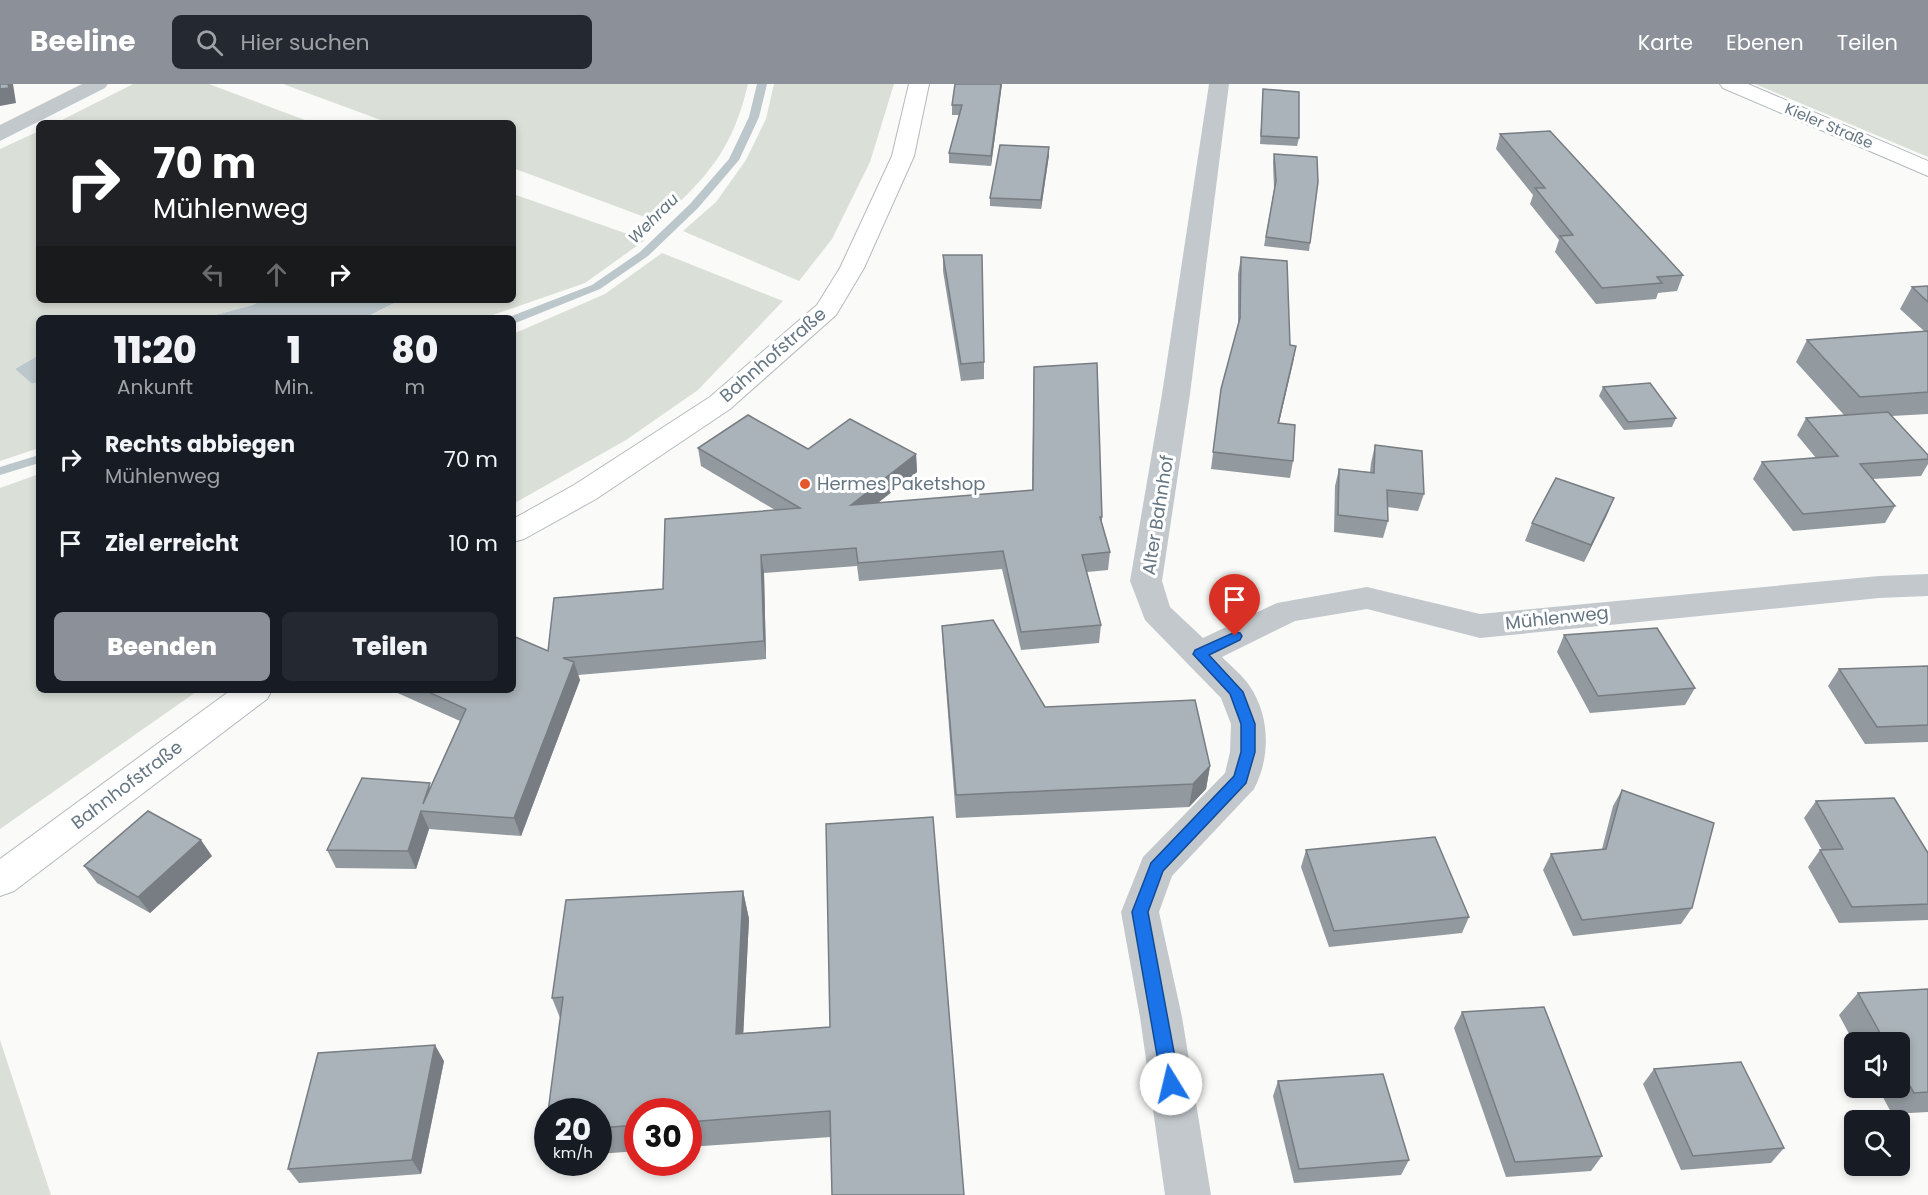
<!DOCTYPE html>
<html lang="de">
<meta charset="utf-8">
<style>
body{margin:0;font-family:Poppins,sans-serif;background:#242831;color:#f1f3f6;height:100vh;display:flex;flex-direction:column;font-size:22px;white-space:nowrap}
*{box-sizing:border-box;margin:0}
p{font-size:20px;color:#9ea1a6}
.icon{flex:none;width:33px;height:33px;fill:none;stroke:currentColor;stroke-width:2;stroke-linecap:round;stroke-linejoin:round}
.map{position:relative;flex:1;overflow:hidden}
.side{position:absolute;left:36px;top:231px;width:480px;height:378px;display:flex;flex-direction:column;background:#171b24;border-radius:9px;box-shadow:0 3px 9px #0003}
.side>*{flex:none}
.banner{position:absolute;left:36px;top:36px;width:480px;height:183px;border-radius:9px;box-shadow:0 3px 9px #0003;background:#202124;color:#fff;overflow:hidden}
.tools{position:absolute;left:1844px;top:948px;display:grid;gap:12px}
.tools a{display:grid;place-items:center;width:66px;height:66px;border-radius:9px;background:#171b24;box-shadow:0 3px 9px #0003;font-size:30px}
.speed{position:absolute;left:534px;top:1014px;display:flex;gap:12px;font-size:30px;font-weight:700;text-align:center}
.speed>*{display:grid;place-content:center;width:78px;height:78px;border-radius:50%;background:#171b24;box-shadow:0 3px 9px #0003;line-height:1}
.speed small{font-size:15px;font-weight:400}
.speed .limit{border:9px solid #d22;background:#fff;color:#111}
.pin{position:absolute;display:grid;place-items:center;width:51px;height:51px;color:#fff;margin:-62px -26px;border-radius:50% 50% 50% 0;rotate:-45deg;box-shadow:0 0 6px #0007}
.pin .icon{rotate:45deg}
.me{position:absolute;width:66px;margin:-33px;rotate:351deg;stroke-linejoin:round;filter:drop-shadow(0 0 4px #0008)}
.turn{display:flex;align-items:center;gap:21px;height:126px;padding:0 18px;font-size:27px}
.turn .icon{width:78px;height:78px;stroke-width:2.5}
.turn b{display:block;font-size:42px;line-height:51px}
.lanes{display:flex;align-items:center;height:57px;padding:0 18px;background:#0003;justify-content:center;gap:30px;direction:ltr}
.lanes .off{opacity:.35}
.eta{display:flex;justify-content:space-evenly;align-items:center;height:102px;text-align:center}
.eta b{font-size:36px;font-weight:800;line-height:42px}
.action{display:flex;gap:12px;margin-top:auto;padding:12px 18px}
.action a{flex:1;height:69px;border-radius:9px;background:#8c9099;color:#fff;font-size:24px;font-weight:800;line-height:69px;text-align:center}
.action a+a{background:#242831;color:#f1f3f6}
ul{padding:0;list-style:none}
li{display:flex;align-items:center;gap:18px;height:84px;padding:0 18px}
li div{flex:1}
li b{display:block;font-size:22px}
li em{font-style:normal}
header{display:flex;align-items:center;gap:36px;box-sizing:border-box;height:84px;padding:0 30px;background:#8c9099;color:#fff}
header strong{font-size:28px}
nav{display:flex;gap:33px;margin-inline-start:auto;font-size:21px}
.search{width:420px;height:54px;background:#242831;display:flex;align-items:center;gap:15px;box-sizing:border-box;padding:0 21px;border-radius:9px;color:#9ea1a6;font-size:22px}
.map>svg:first-child{display:block}
</style>
<header>
<strong>Beeline</strong>
<div class="search"><svg class="icon" aria-label="search" viewBox="0 0 24 24"><circle cx="10" cy="10" r="6"/><path d="M15 15l6 6"/></svg>Hier suchen</div>
<nav><a>Karte</a><a>Ebenen</a><a>Teilen</a></nav>
</header>
<div class="map">
<svg width="1928" height="1111" viewBox="0 0 1928 1111">
<rect width="100%" height="100%" fill="#fafaf8"/>
<g fill="#dadfd7">
<polygon points="133,0 209,0 313,39 56,39"/>
<path d="M283,0H748C733,65 707,94 658,138L513,84V39H389Z"/>
<polygon points="774,0 894,0 870,78 832,155 799,197 683,147 716,118 746,76 766,35"/>
<polygon points="1755,0 1928,0 1928,73"/>
<polygon points="39,47 39,216 261,216 253,221 204,234 39,234 39,271 15,285 31,299 39,299 39,364 0,377 0,65"/>
<polygon points="513,110 645,156 585,199 484,234 366,234 400,216 513,216"/>
<polygon points="662,169 783,217 698,306 626,356 513,420 513,250 605,210"/>
<polygon points="39,390 39,606 199,606 0,745 0,404"/>
<polygon points="0,956 51,1111 0,1111"/>
</g>
<g fill="#bbc7cb">
<polygon points="261,216 400,216 365,234 204,234 253,221"/>
<polygon points="39,271 39,299 31,299 15,285"/>
</g>
<g fill="none" stroke-linecap="round" stroke-linejoin="round">
<g fill="#bbc7cb" fill-rule="evenodd">
<polygon points="757,0 767,0 759,33 739,76 698,124 648,172 600,205 513,240 513,234 509,233 592,201 640,168 690,120 729,75 749,33"/>
<polygon points="39,371 39,379 0,391 0,383"/>
</g>
<g stroke="#b3babf" stroke-width="2">
<g id="secondary">
<polygon points="909,0 929,0 914,72 864,184 836,231 730,325 596,415 524,455 513,458 513,435 574,401 710,313 817,221 840,184 892,72"/>
<polygon points="1720,0 1748,0 1928,77 1928,92 1723,4"/>
<polygon points="231,606 272,606 267,615 14,807 0,812 0,775"/>
</g>
</g>
<g fill="#c3c8cc" fill-rule="evenodd">
<polygon points="82,0 108,0 105,4 0,57 0,41"/>
<path d="M1209,0H1229L1190,310L1162,497L1170,523L1203,554L1277,519L1367,503L1480,530L1879,492L1928,490V512L1879,514L1480,554L1367,525L1295,537L1222,573C1231,582 1242,591 1249,601C1270,631 1271,673 1254,705L1172,792L1159,828L1182,933L1211,1111H1165L1140,933L1121,828L1143,773L1225,689L1230,668L1231,640L1221,614L1145,536L1130,497L1162,310Z"/>
</g>
<use href="#secondary" fill="#fff" fill-rule="evenodd"/>
</g>
<g fill="#929a9f">
<polygon points="1002,0 991,82 949,79 949,69 960,31 952,31 952,21"/>
<polygon points="1263,5 1299,54 1297,62 1260,60"/>
<polygon points="1500,50 1683,191 1677,207 1658,209 1656,215 1596,220 1555,168 1559,156 1530,120 1533,111 1496,65"/>
<polygon points="1274,70 1310,159 1309,167 1264,162 1274,105 1273,78"/>
<polygon points="1049,71 1041,125 990,122 990,114"/>
<polygon points="943,171 984,278 984,295 961,297 943,187"/>
<polygon points="1241,173 1290,261 1296,262 1279,339 1293,377 1290,394 1211,385 1221,305 1238,244 1238,190"/>
<polygon points="1928,202 1928,330 1892,332 1928,371 1928,380 1921,392 1873,395 1895,422 1885,439 1793,447 1753,395 1762,378 1816,374 1797,351 1806,334 1844,331 1796,278 1807,256 1924,247 1900,225 1912,203"/>
<polygon points="1034,283 1102,433 1102,439 1110,468 1108,486 1087,488 1101,541 1099,559 1021,566 1002,485 859,497 857,482 764,489 766,575 578,591 580,596 521,752 429,745 416,785 336,784 327,766 431,702 460,637 391,606 513,606 548,567 663,505 775,426 701,382 698,364 808,365 916,370 917,388 878,419 1032,406"/>
<polygon points="1603,303 1676,334 1672,343 1624,346 1599,312"/>
<polygon points="1375,361 1424,410 1418,427 1387,423 1388,437 1383,454 1334,448 1335,402 1339,385 1370,388 1371,379"/>
<polygon points="1614,414 1584,478 1525,457 1532,439"/>
<polygon points="942,542 1045,623 1210,682 1206,705 1189,723 956,734 943,565"/>
<polygon points="1564,551 1695,604 1685,621 1590,629 1557,568"/>
<polygon points="1928,582 1928,658 1865,660 1828,602 1839,585"/>
<polygon points="1622,706 1692,824 1681,840 1573,852 1543,786 1551,770 1602,765 1613,722"/>
<polygon points="1816,717 1928,769 1928,836 1839,839 1808,783 1820,766 1822,766 1804,734"/>
<polygon points="933,733 831,1053 688,1063 688,1028 638,1028 638,1067 598,1070 598,1028 552,914 743,807 749,835 743,949 830,943"/>
<polygon points="1306,766 1469,833 1462,849 1329,863 1301,783"/>
<polygon points="212,772 150,829 97,799 84,782"/>
<polygon points="1928,905 1928,1028 1892,1030 1878,1004 1899,1004 1899,958 1854,958 1854,959 1839,931 1858,909"/>
<polygon points="1462,928 1602,1072 1591,1087 1506,1093 1454,944"/>
<polygon points="444,977 421,1090 299,1099 288,1085"/>
<polygon points="1654,985 1784,1064 1771,1079 1681,1086 1643,1000"/>
<polygon points="1278,997 1409,1076 1401,1091 1294,1099 1273,1012"/>
</g>
<g fill="#777d82">
<polygon points="8,0 13,0 16,19 0,22 0,5"/>
<polygon points="1001,0 1002,0 991,82 991,72"/>
<polygon points="1049,63 1049,71 1041,125 1041,116"/>
<polygon points="1296,262 1293,279 1275,356 1278,339"/>
<polygon points="916,370 917,388 852,439 851,421"/>
<polygon points="1614,414 1607,431 1584,478 1591,461"/>
<polygon points="761,471 764,489 766,575 764,557"/>
<polygon points="574,578 580,596 521,752 514,734"/>
<polygon points="1210,682 1206,705 1189,723 1193,700"/>
<polygon points="421,727 429,745 416,785 408,767"/>
<polygon points="201,756 212,772 150,829 138,813"/>
<polygon points="743,807 749,835 742,976 736,950"/>
<polygon points="435,961 444,977 421,1090 412,1076"/>
</g>
<g fill="#aab3b9" stroke="#777d82" stroke-width="1.5">
<polygon points="0,0 8,0 9,4 0,5"/>
<polygon points="955,0 1001,0 991,72 949,69 962,21 952,21"/>
<polygon points="1263,5 1299,8 1299,54 1261,52"/>
<polygon points="1550,47 1683,191 1657,193 1662,199 1602,204 1560,152 1573,151 1535,104 1545,104 1500,50"/>
<polygon points="1000,61 1049,63 1041,116 990,114"/>
<polygon points="1274,70 1317,73 1318,98 1310,159 1266,153 1276,97"/>
<polygon points="943,171 982,171 984,278 961,280"/>
<polygon points="1241,173 1287,177 1290,261 1296,262 1278,339 1295,341 1293,377 1213,368 1221,305 1240,234"/>
<polygon points="1928,202 1928,218 1912,203"/>
<polygon points="1928,247 1928,308 1860,313 1807,256"/>
<polygon points="1097,279 1102,433 1100,433 1110,468 1082,471 1101,541 1021,548 1003,467 858,479 856,464 761,471 764,557 563,574 574,578 514,734 421,727 408,767 327,766 362,694 430,699 423,720 466,625 424,606 513,606 513,552 548,567 554,514 663,505 665,435 800,424 698,364 748,331 808,365 850,335 916,370 851,421 1033,406 1034,283"/>
<polygon points="1650,299 1676,334 1628,338 1603,303"/>
<polygon points="1888,328 1928,371 1928,375 1860,380 1895,422 1803,430 1762,378 1838,372 1806,334"/>
<polygon points="1375,361 1422,367 1424,410 1387,406 1388,437 1338,431 1339,385 1374,389"/>
<polygon points="1556,394 1614,414 1591,461 1532,439"/>
<polygon points="993,536 1045,623 1195,616 1210,682 1193,700 956,711 942,542"/>
<polygon points="1657,544 1695,604 1598,612 1564,551"/>
<polygon points="1928,582 1928,641 1877,643 1839,585"/>
<polygon points="1622,706 1714,739 1692,824 1582,836 1551,770 1606,765"/>
<polygon points="1894,714 1928,769 1928,820 1852,823 1820,766 1843,765 1816,717"/>
<polygon points="148,727 201,756 138,813 84,782"/>
<polygon points="933,733 964,1111 832,1111 830,1027 688,1038 688,1028 638,1028 638,1041 598,1044 598,1028 548,1028 563,913 552,914 566,816 743,807 736,950 830,943 826,740"/>
<polygon points="1435,753 1469,833 1334,847 1306,766"/>
<polygon points="1928,905 1928,1008 1914,1009 1899,983 1899,958 1885,958 1858,909"/>
<polygon points="1544,923 1602,1072 1515,1078 1462,928"/>
<polygon points="435,961 412,1076 288,1085 318,969"/>
<polygon points="1741,978 1784,1064 1693,1072 1654,985"/>
<polygon points="1383,990 1409,1076 1299,1085 1278,997"/>
<polygon points="548,1030 548,1048 545,1048"/>
</g>
<polygon fill="#1a73e8" stroke="#114b97" stroke-width="1.5" points="1235,548 1240,549 1242,552 1240,556 1209,571 1243,608 1255,640 1255,668 1246,699 1163,787 1148,828 1180,1000 1177,1005 1171,1008 1165,1005 1162,1000 1132,828 1151,779 1234,692 1241,668 1241,640 1230,610 1193,570 1195,566"/>
<circle fill="#e4572e" stroke="#fff" stroke-width="2" cx="805" cy="400" r="6"/>
<g text-anchor="middle" stroke-width="6" stroke-linejoin="round" paint-order="stroke">
<g font-size="15" fill="#657683" stroke="#fff">
<text transform="translate(1829 42) rotate(23)" y="5">Kieler Straße</text>
</g>
<g font-size="16" font-style="italic" fill="#60757c" stroke="#fff">
<text transform="translate(653 134) rotate(-45)" y="6">Wehrau</text>
</g>
<g font-size="18" fill="#657683" stroke="#fff">
<text transform="translate(773 271) rotate(-41)" y="6">Bahnhofstraße</text>
<text transform="translate(1158 431) rotate(-81)" y="6">Alter Bahnhof</text>
<text transform="translate(1557 534) rotate(-6)" y="6">Mühlenweg</text>
<text transform="translate(127 701) rotate(-37)" y="6">Bahnhofstraße</text>
</g>
<g font-size="18" fill="#657683" stroke="#fff" text-anchor="start">
<text x="817" y="406">Hermes Paketshop</text>
</g>
</g>
</svg>
<div class="tools">
<a><svg class="icon" aria-label="sound" viewBox="0 0 24 24"><path d="M4 9h4l5-4v14l-5-4H4zM17 9q2 3 0 6"/></svg></a>
<a><svg class="icon" aria-label="search" viewBox="0 0 24 24"><circle cx="10" cy="10" r="6"/><path d="M15 15l6 6"/></svg></a>
</div>
<div class="speed"><div>20<small>km/h</small></div><div class="limit">30</div></div>
<div class="pin" style="left:1235px;top:552px;background:#d93025"><svg class="icon" aria-label="arrive" viewBox="0 0 24 24"><path d="M6 21V4h12l-3 4 3 4H6"/></svg></div>
<svg class="me" style="left:1171px;top:1000px" viewBox="-20 -20 40 40"><circle r="19" fill="#fff"/><path d="M0-13L10 11 0 6-10 11z" fill="#1a73e8"/></svg>
<div class="banner">
<div class="turn"><svg class="icon" aria-label="right" viewBox="0 0 24 24"><path d="M7 20v-9h11M14 6l5 5-5 5"/></svg><div><b>70 m</b>Mühlenweg</div></div>
<div class="lanes"><svg class="icon off" aria-label="left" viewBox="0 0 24 24"><path d="M17 20v-9H6M10 6l-5 5 5 5"/></svg><svg class="icon off" aria-label="ahead" viewBox="0 0 24 24"><path d="M12 20V5M6 11l6-6 6 6"/></svg><svg class="icon" aria-label="right" viewBox="0 0 24 24"><path d="M7 20v-9h11M14 6l5 5-5 5"/></svg></div>
</div>
<section class="side">
<div class="eta">
<div><b>11:20</b><p>Ankunft</p></div>
<div><b>1</b><p>Min.</p></div>
<div><b>80</b><p>m</p></div>
</div>
<ul>
<li><svg class="icon" aria-label="right" viewBox="0 0 24 24"><path d="M7 20v-9h11M14 6l5 5-5 5"/></svg><div><b>Rechts abbiegen</b><p>Mühlenweg</p></div><em>70 m</em></li>
<li><svg class="icon" aria-label="arrive" viewBox="0 0 24 24"><path d="M6 21V4h12l-3 4 3 4H6"/></svg><div><b>Ziel erreicht</b></div><em>10 m</em></li>
</ul>
<div class="action"><a>Beenden</a><a>Teilen</a></div>
</section>
</div>
